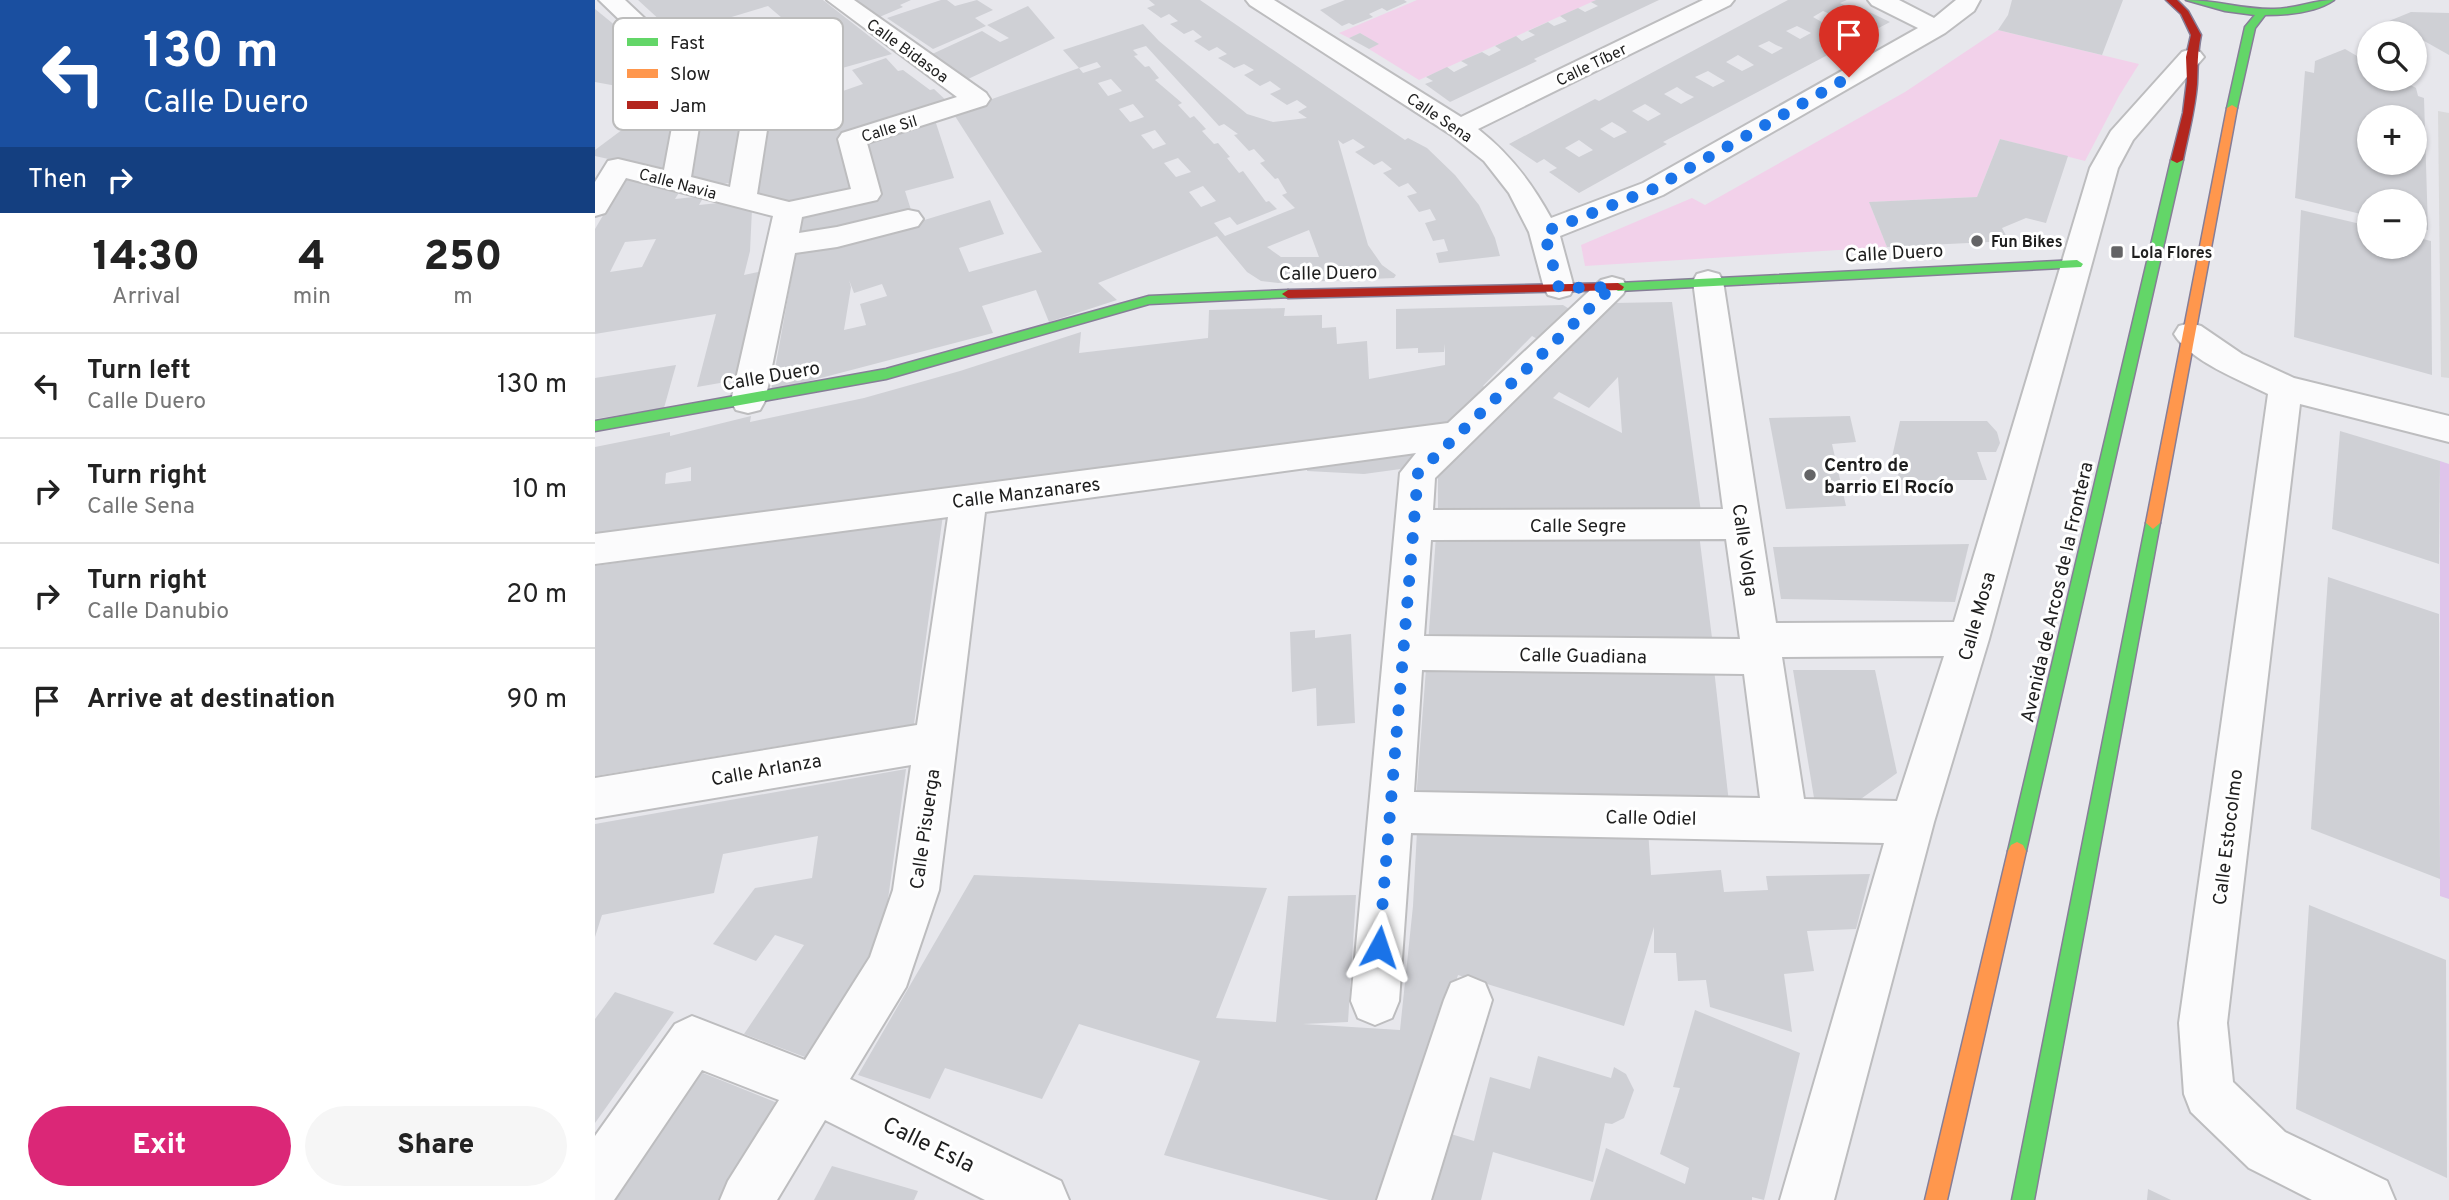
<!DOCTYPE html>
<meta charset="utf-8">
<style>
body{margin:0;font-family:Overpass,sans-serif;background:#f6f6f6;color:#222;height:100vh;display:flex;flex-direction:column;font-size:26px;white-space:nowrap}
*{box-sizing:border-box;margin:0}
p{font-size:23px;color:#767676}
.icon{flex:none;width:38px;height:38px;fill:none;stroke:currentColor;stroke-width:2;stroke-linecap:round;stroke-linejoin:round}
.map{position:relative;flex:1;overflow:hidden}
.side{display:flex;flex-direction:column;background:#fff;width:595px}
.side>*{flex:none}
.guide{background:#1a4fa0;color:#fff;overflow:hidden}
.tools{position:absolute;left:1762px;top:21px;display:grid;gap:14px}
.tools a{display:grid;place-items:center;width:70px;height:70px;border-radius:50%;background:#fff;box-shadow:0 2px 5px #0004;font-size:35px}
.pin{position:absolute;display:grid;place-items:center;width:60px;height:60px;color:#fff;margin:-72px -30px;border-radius:50% 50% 50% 0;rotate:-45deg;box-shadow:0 0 7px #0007}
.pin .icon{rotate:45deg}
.me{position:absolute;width:77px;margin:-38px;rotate:5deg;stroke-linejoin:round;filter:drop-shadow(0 0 5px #0008)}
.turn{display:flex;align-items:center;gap:24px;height:147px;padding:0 28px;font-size:32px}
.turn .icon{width:91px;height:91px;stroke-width:2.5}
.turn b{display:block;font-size:49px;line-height:60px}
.then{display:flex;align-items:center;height:66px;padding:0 28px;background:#0003;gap:14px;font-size:26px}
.eta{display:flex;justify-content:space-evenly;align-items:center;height:119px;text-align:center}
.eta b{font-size:42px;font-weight:800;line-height:49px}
.action{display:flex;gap:14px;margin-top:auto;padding:14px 28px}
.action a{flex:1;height:80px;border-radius:42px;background:#db2777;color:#fff;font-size:28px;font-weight:800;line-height:80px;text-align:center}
.action a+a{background:#f6f6f6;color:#222}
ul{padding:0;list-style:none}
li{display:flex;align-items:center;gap:21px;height:105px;padding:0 28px;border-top:2px solid #e0e0e0}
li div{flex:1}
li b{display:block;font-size:26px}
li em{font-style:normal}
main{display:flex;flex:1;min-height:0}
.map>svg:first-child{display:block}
</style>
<main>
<section class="side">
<div class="guide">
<div class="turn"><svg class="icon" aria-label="left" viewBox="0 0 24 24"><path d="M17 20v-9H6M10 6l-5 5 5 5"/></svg><div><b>130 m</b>Calle Duero</div></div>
<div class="then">Then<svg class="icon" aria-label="right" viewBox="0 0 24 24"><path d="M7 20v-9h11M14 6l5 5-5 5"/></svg></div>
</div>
<div class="eta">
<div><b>14:30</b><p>Arrival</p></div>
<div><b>4</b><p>min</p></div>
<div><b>250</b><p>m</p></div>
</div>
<ul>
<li><svg class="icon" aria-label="left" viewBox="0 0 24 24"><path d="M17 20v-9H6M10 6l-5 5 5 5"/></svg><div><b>Turn left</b><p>Calle Duero</p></div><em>130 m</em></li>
<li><svg class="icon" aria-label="right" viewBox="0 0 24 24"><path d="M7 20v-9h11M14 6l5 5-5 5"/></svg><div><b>Turn right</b><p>Calle Sena</p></div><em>10 m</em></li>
<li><svg class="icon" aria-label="right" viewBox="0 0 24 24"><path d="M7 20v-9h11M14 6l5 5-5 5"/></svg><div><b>Turn right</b><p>Calle Danubio</p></div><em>20 m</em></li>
<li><svg class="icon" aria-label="arrive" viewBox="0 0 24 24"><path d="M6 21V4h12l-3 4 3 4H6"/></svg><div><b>Arrive at destination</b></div><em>90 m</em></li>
</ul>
<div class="action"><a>Exit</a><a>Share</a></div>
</section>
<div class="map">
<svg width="1854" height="1200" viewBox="0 0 1854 1200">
<rect width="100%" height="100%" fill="#e7e7ec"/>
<polygon fill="#dfc4eb" points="1845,461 1854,464 1854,899 1845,896"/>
<g fill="#f2d1ea">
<polygon points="822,0 1001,0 824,80 774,49 783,44 765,33 754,38 744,33"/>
<polygon points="1403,30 1544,64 1524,96 1490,161 1405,139 1382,197 1274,202 1292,247 990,266 986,245 1097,198 1110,205 1310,92"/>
</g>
<polygon fill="#d9d9db" points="1843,111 1854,113 1854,378 1846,377"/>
<g fill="#cfd0d5" fill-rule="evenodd">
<polygon points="43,0 228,0 297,54 226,74 222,100 268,84 257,70 291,58 303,71 308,70 335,90 339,89 356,105 249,139 261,190 206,204 159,194 181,54 215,42 173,6 80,34"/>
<polygon points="257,0 316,0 305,5 308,7 282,18"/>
<polygon points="346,0 352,0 360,6 382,0 398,10 380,18 391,26 338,49 292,18"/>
<path d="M554,0H605L810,140L813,138L832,148L860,175L884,205L900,238L905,256L844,263L841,253L853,251L849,239L838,241L830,223L841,220L835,209L824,212L812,196L822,193L813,183L804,187L788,173L797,169L787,161L779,165L760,152L770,147L758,139L748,144L743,140L773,245L787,265L801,275L799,278L683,283L666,281L652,272L622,236L503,283L522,300L454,322L441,290L387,306L398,333L176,391L202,247L244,246L395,200L409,234L364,248L374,272L447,252L358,113L484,68L488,73L506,67L502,62L484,68L468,50L548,24L564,41L652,114L678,122L712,118L703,112L712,107L702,100L692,105L675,94L686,89L675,81L665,86L649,75L659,70L649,64L639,68L633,64L623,58L632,54L622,47L614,51L599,41L607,37L598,30L589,34L575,24L583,21L574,14L566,18L552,8L560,5ZM551,46L624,126L629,124L643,134L639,135L654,151L659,149L670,161L665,163L680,179L683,178L692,193L687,195L700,208L630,236L619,223L635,217L642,225L682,209L674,201L671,202L648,171L644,173L632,158L635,157L623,143L619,144L607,131L611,129L599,116L595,118L583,105L587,103L560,80L564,78L554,66L550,67L539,56L543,55L538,50ZM516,79L527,91L513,96L503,83ZM538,104L549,117L535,122L524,109ZM560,130L571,144L558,149L546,135ZM583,158L596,172L581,177L569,163ZM608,186L621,201L606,207L594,192ZM714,230L724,257H686L672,247ZM254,280L259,293L287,284L292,296L265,304L271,325L249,330L256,287Z"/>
<polygon points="750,0 809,0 812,2 792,11 787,8 774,14 778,17 758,25 754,23 747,26 725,10"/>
<polygon points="1001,0 1064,0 939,59 942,61 855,102 830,84 838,81 831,77 852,67 859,72 873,65 866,61 887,52 894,56 906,50 900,46 921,36 927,41 940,35 933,31 953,22 959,26 972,21 965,16 983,8 990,12 1003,6 996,2"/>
<path d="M1193,0H1252L1245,3L1259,10L1264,7L1295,22L1068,142L1072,144L984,193L954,172L962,168L956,164L949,159L942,163L914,144L1000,99L1004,101ZM1228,11L1237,15L1243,19L1232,25L1218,17ZM1202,26L1216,33L1205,39L1191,31ZM1174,41L1181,45L1188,48L1177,54L1163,46ZM1143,55L1153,61L1159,65L1147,71L1131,62ZM1113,71L1123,77L1130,81L1118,87L1100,77ZM1082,87L1091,93L1099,97L1086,104L1069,94ZM1050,104L1060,110L1066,114L1053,121L1037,111ZM1017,122L1027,128L1032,132L1019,138L1005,129ZM984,140L998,150L984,157L970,148Z"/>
<polygon points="1417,0 1528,0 1507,55 1403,30 1413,15"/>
<polygon points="433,6 460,38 371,80 335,55 387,31 405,42 414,38 392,25"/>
<polygon points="0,9 87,80 87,98 0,82"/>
<polygon points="1816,12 1854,13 1854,55 1794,21"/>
<polygon points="765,33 784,44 774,49 754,38"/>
<path d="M1750,49L1774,63V79H1804L1821,88L1823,96L1829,98L1833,230L1820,227V201H1774V216L1700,198L1710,71L1719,73L1720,61ZM1774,117H1820V163H1774Z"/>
<polygon points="160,59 140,182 122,185 96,179 110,74"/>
<polygon points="55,109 84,115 71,172 0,156 0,150"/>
<polygon points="339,117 359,178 310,191 317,213 204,240 206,217 283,198 265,139"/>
<polygon points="1405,139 1473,156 1451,223 1431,218 1407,228 1414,241 1292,247 1274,202 1382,197"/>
<path d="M30,178L85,191L80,199L109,196L104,205L133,202L157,209L155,251L149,275L172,270L148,379L102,387L121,314L0,334V229ZM61,239L47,267L15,272L30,242Z"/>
<polygon points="1706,210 1774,226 1774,247 1820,247 1820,237 1836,241 1837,375 1699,337"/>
<path d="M1077,302L1106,512L843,518V474L1018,303ZM1023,377L1027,433L958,398L964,392L994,408Z"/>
<path d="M968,305L976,310L944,340L937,336L888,386L893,389L854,427L0,538V447L75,432V436L156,416L155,422L269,398L365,371L486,332L484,353L613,338L614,310L690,308L689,316L727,315V328L741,327L742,344L772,341L774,379L850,365V344L849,352L823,353V348L801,349V309ZM96,467V481L70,484L71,473Z"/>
<polygon points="81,365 69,408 0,419 0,378"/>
<polygon points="1255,416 1261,442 1237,444 1251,506 1191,509 1174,418"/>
<polygon points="1305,421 1392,421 1402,432 1405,443 1401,452 1382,452 1392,480 1305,480 1297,457"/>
<polygon points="1745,431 1845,461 1844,564 1737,529"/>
<polygon points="826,450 813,468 769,474 712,471 712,462"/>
<polygon points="348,515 319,724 0,776 0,566"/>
<polygon points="1104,534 1118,646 833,644 841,536"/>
<polygon points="1374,544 1360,602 1186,599 1178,547"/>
<polygon points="1733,577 1844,614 1845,879 1716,829"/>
<polygon points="720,630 720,638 756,634 760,723 722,726 721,688 697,692 695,632"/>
<polygon points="831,669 1119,669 1134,803 821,800"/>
<polygon points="1198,670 1280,670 1302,773 1263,801 1220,804"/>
<polygon points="311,769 286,950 215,1059 149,1034 209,945 180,935 161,961 118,944 160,888 217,878 223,836 128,854 119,893 7,915 0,937 0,824"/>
<polygon points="1053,829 1056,875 1126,870 1129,892 1173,890 1171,876 1275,874 1261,929 1212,931 1219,971 1189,974 1197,1032 1115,1007 1111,980 1083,981 1081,953 1059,953 1059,927 1029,1026 863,975 792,1200 734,1200 569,1155 605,1061 484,1024 447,1099 350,1068 335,1099 263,1075 379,875 672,888 621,1018 681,1022 693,896 761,895 753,1022 708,1024 805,1030 818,906 822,831"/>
<polygon points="1714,905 1851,960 1852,1178 1701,1109"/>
<polygon points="20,992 79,1012 0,1123 0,1019"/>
<polygon points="1100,1010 1205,1053 1169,1200 1157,1197 1157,1200 995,1200 1011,1148 1090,1184 1094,1168 1065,1154 1085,1088 1078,1087"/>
<polygon points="943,1056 1016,1078 1019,1067 1031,1074 1039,1090 1029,1118 1017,1124 1010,1123 998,1182 898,1152 886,1200 826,1200 846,1131 879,1141 895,1077 935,1089"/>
<polygon points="98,1069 185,1104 123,1200 6,1200"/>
<polygon points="237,1166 323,1191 319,1200 219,1200"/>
<polygon points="1553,1189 1576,1200 1552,1200"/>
</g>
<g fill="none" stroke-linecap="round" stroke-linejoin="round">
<g stroke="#bdbdbf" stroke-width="4">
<g id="street">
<polygon points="4,0 30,0 112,77 96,177 135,187 157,60 161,55 170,52 179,55 183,60 162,194 194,202 256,189 243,139 247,133 362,97 232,0 259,0 391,93 395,99 391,105 272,143 286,194 282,200 207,217 204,233 242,227 313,210 323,212 328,219 323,226 242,247 200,253 170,401 165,410 153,413 141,410 136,401 178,216 31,178 10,213 0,216 0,182 13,161 23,159 69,170 86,79"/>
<path d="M651,0H679L866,117L1108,0H1139L1135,5L883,129C915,154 937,183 956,218L1048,183L1323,28L1277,5L1273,0H1304L1339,18L1361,0H1385L1379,11L1350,33L1068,195L965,236L979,288L975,295L964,298L953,295L949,288L934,232L914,193L889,161L855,134L655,5Z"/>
<path d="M1596,49L1605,52L1609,57L1538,140L1523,168L1394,639L1339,822L1239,1200H1185L1289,843L816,833L804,1001L797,1018L780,1025L763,1018L756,1001L805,473L821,453L390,512L344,890L311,987L255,1079L466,1181L474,1200H390L230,1120L182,1200H125L133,1181L184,1100L107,1070L19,1200H0V1136L80,1024L97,1016L210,1060L275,957L298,890L316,765L0,818V778L322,725L353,517L0,564V534L853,423L1006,280L1017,277L1028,280L1032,287L1028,294L840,478L838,510L1128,509L1098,281L1102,274L1113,271L1124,274L1128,281L1181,623L1359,622L1495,168L1516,131L1587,52ZM1131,539L1145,639L829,636L836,540ZM1349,656L1302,801L1209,799L1187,657ZM827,670L1149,674L1165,798L819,792Z"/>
<path d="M1595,323L1606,326L1647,354L1699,378L1854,416V442L1705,404L1632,1023L1638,1082L1690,1132L1792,1181L1800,1200H1717L1654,1168L1596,1112L1589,1094L1584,1023L1673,394C1645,380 1595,361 1579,334L1584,326Z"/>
<polygon points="873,976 890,983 897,1000 836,1200 782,1200 849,1000 856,983"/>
</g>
</g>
<g stroke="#867e97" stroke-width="3">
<g id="fast">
<path d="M1591,0C1621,0 1649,10 1679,9C1700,9 1719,0 1739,0C1720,13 1693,15 1670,15L1660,28L1642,108L1637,111L1632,108L1650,27L1660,15L1630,11Z"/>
<polygon points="1582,157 1588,160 1431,851 1428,857 1422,860 1416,857 1413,851 1576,160"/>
<polygon points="1482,260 1488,264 1486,267 1023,291 1017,287 1023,283"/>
<polygon points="693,290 699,294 697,297 554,304 291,379 0,431 0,421 291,369 554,296"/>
<polygon points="1558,517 1565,523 1439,1200 1417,1200 1551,523"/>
</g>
</g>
<g stroke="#867e97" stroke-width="3">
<g id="slow">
<polygon points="1637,105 1642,108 1565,523 1558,529 1551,523 1632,108"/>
<polygon points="1422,842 1428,845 1431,851 1352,1200 1330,1200 1413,851 1416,845"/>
</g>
</g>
<g stroke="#867e97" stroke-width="3">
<g id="jam">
<path d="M1571,0H1582L1593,11L1606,35C1602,53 1603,66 1602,84C1600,110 1593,135 1588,160L1582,163L1576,160L1588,113L1592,81L1591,57L1596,35L1586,14Z"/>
<polygon points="1023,283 1029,287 1027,290 693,298 687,294 693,290"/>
</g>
</g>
<use href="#street" fill="#fbfbfc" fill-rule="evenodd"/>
<use href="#fast" fill="#63d668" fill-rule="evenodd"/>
<use href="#slow" fill="#ff974d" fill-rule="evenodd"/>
<use href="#jam" fill="#b3261e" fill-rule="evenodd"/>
</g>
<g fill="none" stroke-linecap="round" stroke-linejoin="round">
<polyline stroke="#1a73e8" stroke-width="12" stroke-dasharray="0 21.6" points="784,947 823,473 1017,287 964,288 949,232 1058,189 1254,77"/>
</g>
<g fill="#646466" stroke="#fff" stroke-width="2.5">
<circle cx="1382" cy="241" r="7"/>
<rect x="1515" y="245" width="14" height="14" rx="3.5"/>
<circle cx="1215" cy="475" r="7"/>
</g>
<g text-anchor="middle" stroke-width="6" stroke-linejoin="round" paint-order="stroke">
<g font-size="16" fill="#1e1e1e" stroke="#fff">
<text transform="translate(313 50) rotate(36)" y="6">Calle Bidasoa</text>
<text transform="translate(996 64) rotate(-26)" y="6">Calle Tíber</text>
<text transform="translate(845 117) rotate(34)" y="6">Calle Sena</text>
<text transform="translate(294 128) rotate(-17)" y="6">Calle Sil</text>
<text transform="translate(83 183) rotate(15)" y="6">Calle Navia</text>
</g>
<g font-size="16" font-weight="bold" fill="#1e1e1e" stroke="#fff" text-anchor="start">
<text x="1396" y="247">Fun Bikes</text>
<text x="1536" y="258">Lola Flores</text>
</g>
<g font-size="19" fill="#1e1e1e" stroke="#fff">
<text transform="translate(1299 252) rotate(-3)" y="7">Calle Duero</text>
<text transform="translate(733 272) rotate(-1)" y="7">Calle Duero</text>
<text transform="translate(176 375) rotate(-10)" y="7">Calle Duero</text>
<text transform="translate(431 492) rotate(-7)" y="7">Calle Manzanares</text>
<text x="983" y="532">Calle Segre</text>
<text transform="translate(1151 550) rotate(82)" y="7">Calle Volga</text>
<text transform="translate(1461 592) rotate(-77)" y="7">Avenida de Arcos de la Frontera</text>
<text transform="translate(1381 616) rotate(-74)" y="7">Calle Mosa</text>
<text transform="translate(988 655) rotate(1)" y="7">Calle Guadiana</text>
<text transform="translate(171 769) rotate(-10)" y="7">Calle Arlanza</text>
<text transform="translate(1056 817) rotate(1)" y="7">Calle Odiel</text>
<text transform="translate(329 829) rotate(-82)" y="7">Calle Pisuerga</text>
<text transform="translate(1632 837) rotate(-83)" y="7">Calle Estocolmo</text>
</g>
<g font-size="19" font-weight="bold" fill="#1e1e1e" stroke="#fff" text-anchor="start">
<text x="1229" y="471">Centro de<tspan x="1229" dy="22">barrio El Rocío</tspan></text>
</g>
<g font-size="23" fill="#1e1e1e" stroke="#fff">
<text transform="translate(334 1144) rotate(26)" y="8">Calle Esla</text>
</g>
</g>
<rect x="18" y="18" width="230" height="112" rx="10" fill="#fff" stroke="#bcbcbc" stroke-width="2"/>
<rect x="32" y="38" width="31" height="8" fill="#63d668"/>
<rect x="32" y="69" width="31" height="9" fill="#ff974d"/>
<rect x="32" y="101" width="31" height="8" fill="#b3261e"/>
<g font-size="19" fill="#1e1e1e">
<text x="75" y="49">Fast</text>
<text x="75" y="80">Slow</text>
<text x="75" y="112">Jam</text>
</g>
</svg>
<div class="tools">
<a><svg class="icon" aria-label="search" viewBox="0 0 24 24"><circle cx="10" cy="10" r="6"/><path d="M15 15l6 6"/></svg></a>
<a>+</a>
<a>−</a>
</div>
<div class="pin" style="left:1254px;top:77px;background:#d93025"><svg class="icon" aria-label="arrive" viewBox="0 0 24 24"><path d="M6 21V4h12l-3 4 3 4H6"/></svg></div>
<svg class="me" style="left:784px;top:947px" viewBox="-20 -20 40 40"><path d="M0-17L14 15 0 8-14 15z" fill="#1a73e8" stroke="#fff" stroke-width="4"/></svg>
</div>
</main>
